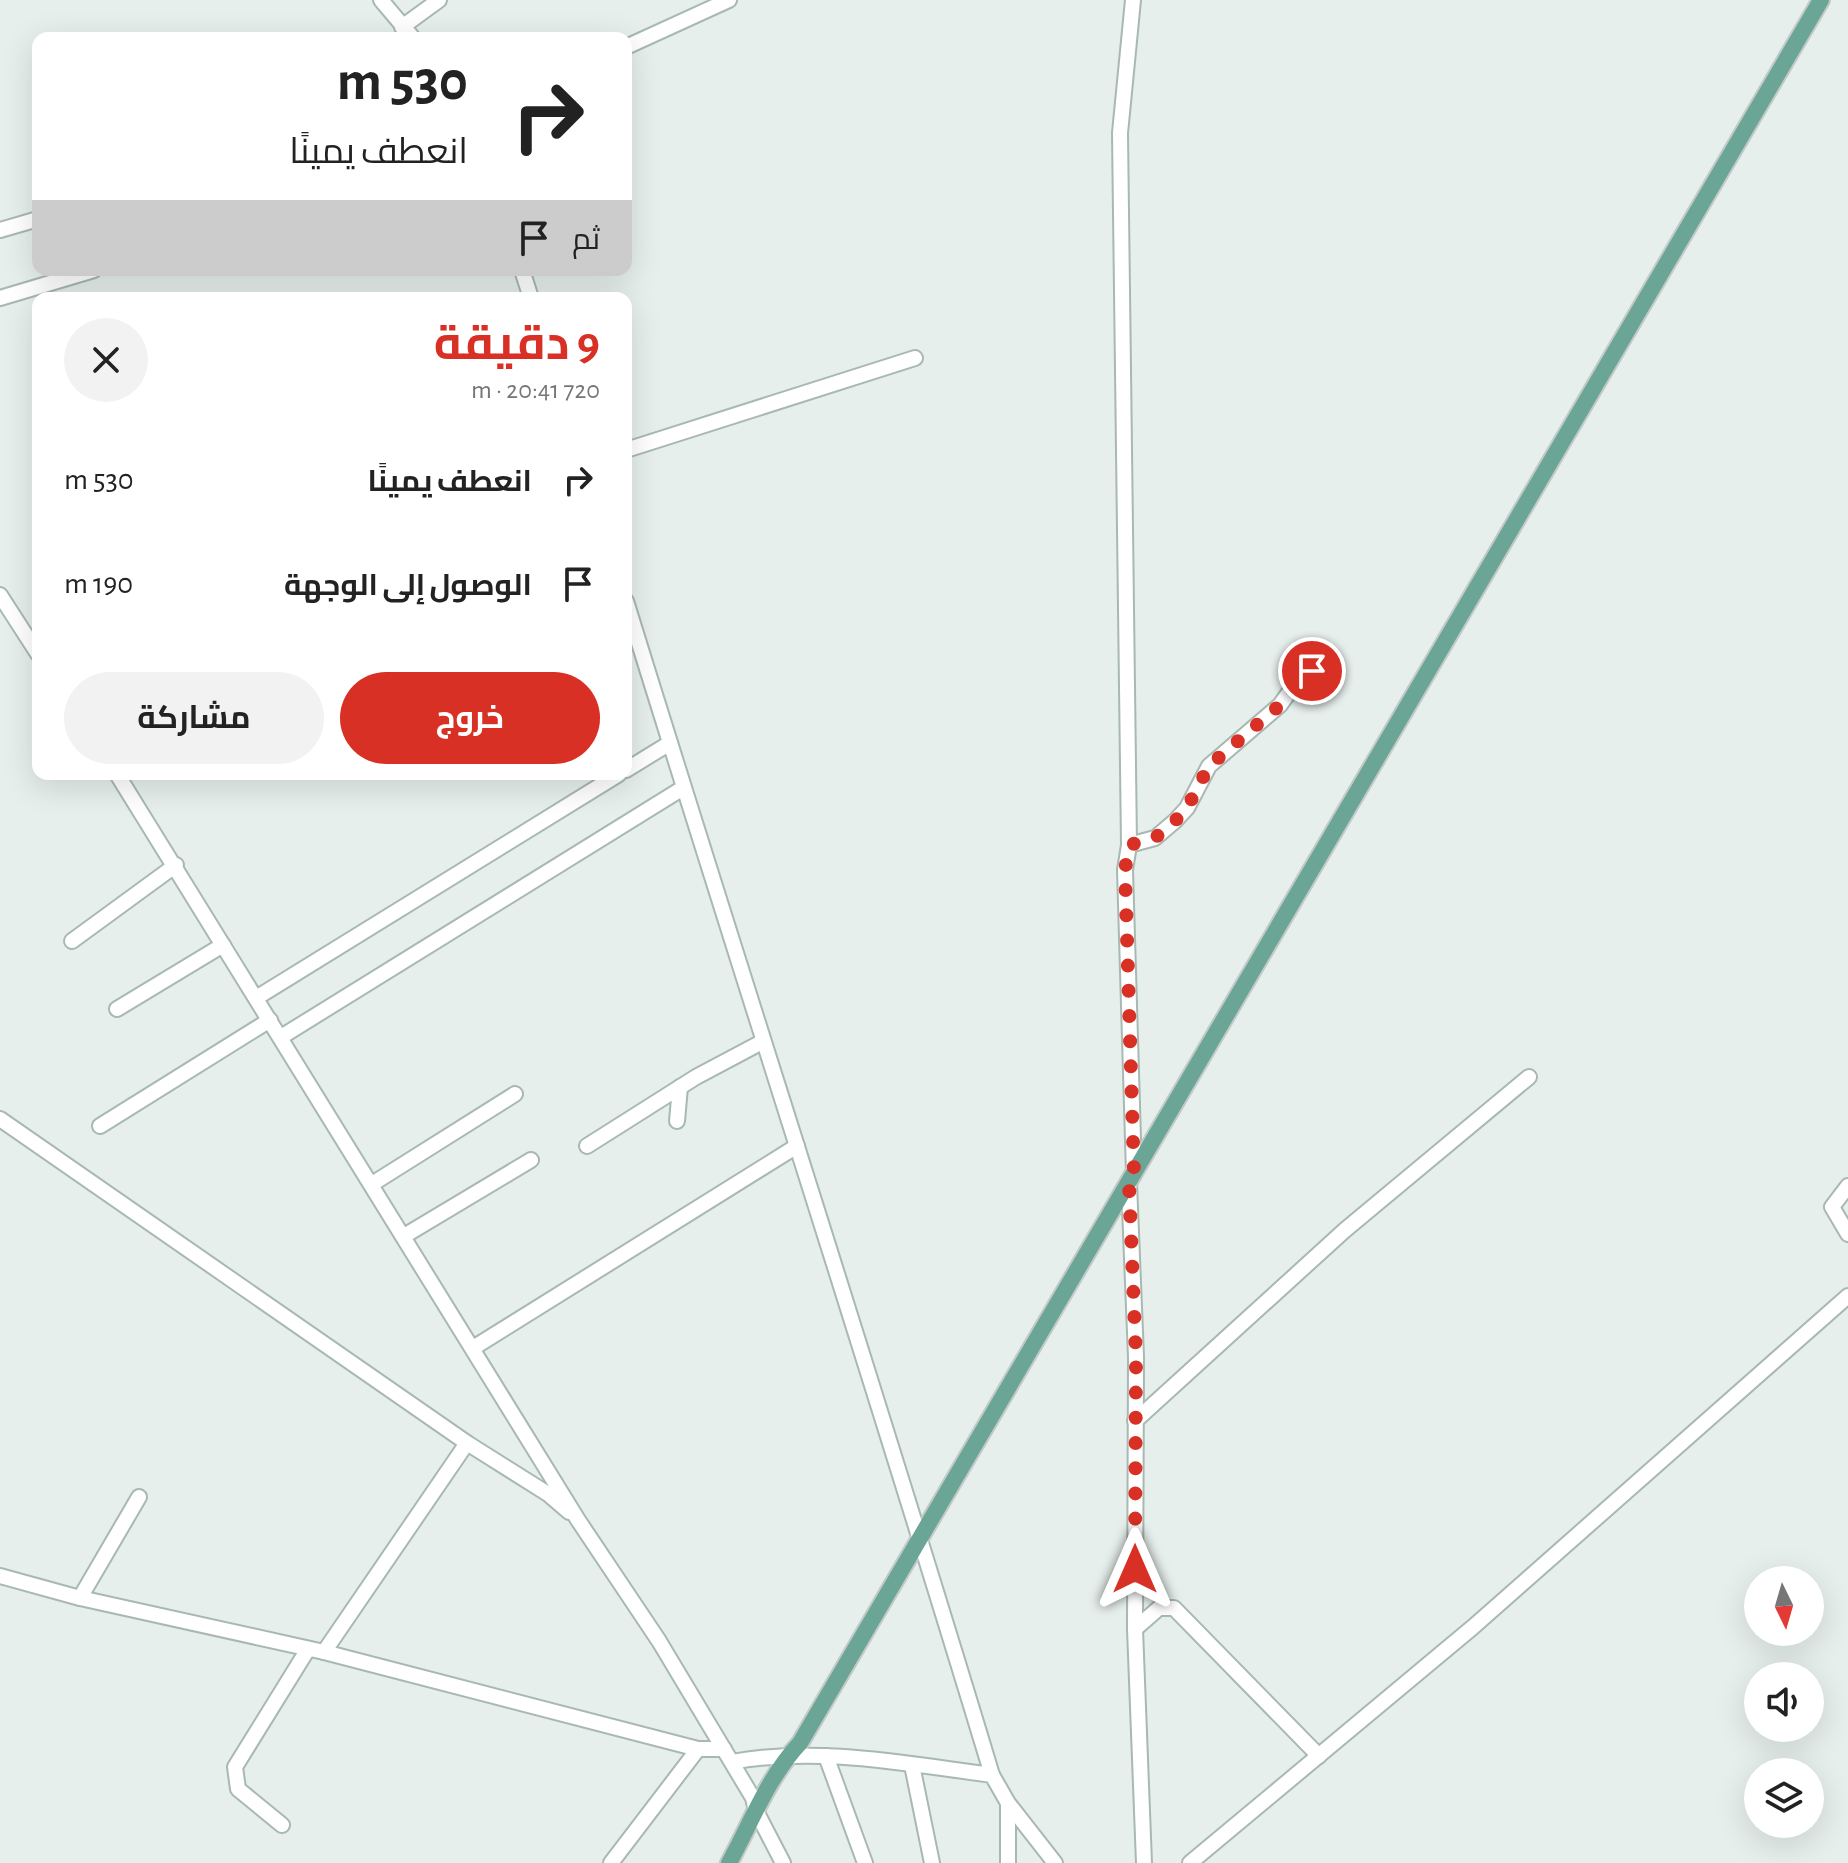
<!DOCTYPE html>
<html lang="ar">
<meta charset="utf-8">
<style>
body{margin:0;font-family:"Alegreya Sans",Cairo,sans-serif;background:#f2f2f2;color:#222;direction:rtl;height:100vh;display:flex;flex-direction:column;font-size:30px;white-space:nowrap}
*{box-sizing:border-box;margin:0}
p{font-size:26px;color:#767676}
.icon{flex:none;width:44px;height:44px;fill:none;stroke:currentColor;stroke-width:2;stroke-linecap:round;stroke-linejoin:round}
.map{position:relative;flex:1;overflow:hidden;direction:ltr}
.sheet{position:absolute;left:32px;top:292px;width:600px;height:488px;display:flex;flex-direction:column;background:#fff;border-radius:16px;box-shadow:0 8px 32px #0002;direction:rtl}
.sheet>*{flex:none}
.top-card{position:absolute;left:32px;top:32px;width:600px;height:244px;border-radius:16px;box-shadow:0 8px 32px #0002;direction:rtl;background:#fff;color:#222;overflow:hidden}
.needle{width:52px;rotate:175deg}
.buttons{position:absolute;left:1744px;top:1566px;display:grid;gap:16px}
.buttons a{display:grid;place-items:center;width:80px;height:80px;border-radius:50%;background:#fff;box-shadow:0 8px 32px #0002;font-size:40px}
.pin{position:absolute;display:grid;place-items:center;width:68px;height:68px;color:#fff;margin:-34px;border:4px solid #fff;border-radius:50%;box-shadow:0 2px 8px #0007}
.me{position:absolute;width:88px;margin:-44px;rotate:0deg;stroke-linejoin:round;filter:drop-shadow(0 0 6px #0008)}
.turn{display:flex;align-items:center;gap:28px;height:168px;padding:0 32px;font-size:36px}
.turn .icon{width:104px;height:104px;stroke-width:2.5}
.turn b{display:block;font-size:56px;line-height:68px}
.then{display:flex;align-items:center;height:76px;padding:0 32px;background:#0003;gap:16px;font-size:30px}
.round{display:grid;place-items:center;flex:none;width:84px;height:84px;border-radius:42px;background:#f2f2f2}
.headline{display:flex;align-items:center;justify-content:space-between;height:136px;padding:0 32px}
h1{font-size:48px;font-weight:700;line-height:60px;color:#d93025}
.action{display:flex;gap:16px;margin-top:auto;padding:16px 32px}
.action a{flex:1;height:92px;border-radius:48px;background:#d93025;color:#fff;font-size:32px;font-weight:700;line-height:92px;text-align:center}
.action a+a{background:#f2f2f2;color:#222}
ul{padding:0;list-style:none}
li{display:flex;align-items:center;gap:24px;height:104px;padding:0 32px}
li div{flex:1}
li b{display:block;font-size:30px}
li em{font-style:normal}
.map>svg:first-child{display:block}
</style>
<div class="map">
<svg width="1848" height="1863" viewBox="0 0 1848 1863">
<rect width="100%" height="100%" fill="#e6efeb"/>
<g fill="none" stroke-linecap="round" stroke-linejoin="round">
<g stroke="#a8b8b2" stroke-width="18">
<g id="minor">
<polyline points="381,0 413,38"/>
<polyline points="1133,0 1120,133 1129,845 1125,870 1134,1173"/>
<polyline points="402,27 439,0"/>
<polyline points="626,47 729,0"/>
<polyline points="0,230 38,219"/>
<polyline points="522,270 531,298"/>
<polyline points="0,298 94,270"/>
<polyline points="626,450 915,358"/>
<polyline points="0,595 38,654"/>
<path d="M626,601C747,993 874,1383 992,1775"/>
<polyline points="626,770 670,743"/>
<polyline points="117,774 578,1520 659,1641 753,1798 756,1811 783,1863"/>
<polyline points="1129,845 1155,838 1175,821 1187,808 1209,766 1280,705 1298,680 1332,659"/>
<polyline points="72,941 176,865"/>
<polyline points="256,998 619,774"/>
<polyline points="117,1009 223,945"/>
<polyline points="281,1037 683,788"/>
<polyline points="0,1119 467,1443 548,1494 569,1512"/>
<polyline points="677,1121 680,1087"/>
<polyline points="100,1126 270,1020"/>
<polyline points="587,1146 696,1077 762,1042"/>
<polyline points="1129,1183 1136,1357 1135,1629 1144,1863"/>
<polyline points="372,1184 515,1094"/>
<polyline points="1848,1186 1832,1207 1848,1234"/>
<polyline points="404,1236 531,1160"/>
<polyline points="473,1348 797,1146"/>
<polyline points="1135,1421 1345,1230 1529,1077"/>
<polyline points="0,1576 80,1598 324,1652 698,1749 724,1749"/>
<polyline points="80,1598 139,1497"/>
<polyline points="1135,1629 1159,1608 1174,1608 1319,1756"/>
<polyline points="324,1652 467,1443"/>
<polyline points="826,1756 865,1863"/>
<path d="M732,1762C817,1746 907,1764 992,1775L1008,1803L1055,1863"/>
<polyline points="912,1765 932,1863"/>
<polyline points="1008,1803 1008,1863"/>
<polyline points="282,1825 238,1789 235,1767 308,1649"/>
<polyline points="611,1863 698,1749"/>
<polyline points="1190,1863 1473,1627 1848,1296"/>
</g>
</g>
<g stroke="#c2cac8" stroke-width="20">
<path id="major" d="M729,1863C751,1823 768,1777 800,1743L1821,0"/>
</g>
<use href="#minor" stroke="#fff" stroke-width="14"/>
<use href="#major" stroke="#6aa596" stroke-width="16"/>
</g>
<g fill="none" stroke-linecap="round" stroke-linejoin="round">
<polyline stroke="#d93025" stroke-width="14" stroke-dasharray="0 25.2" points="1135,1569 1136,1357 1129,1183 1134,1173 1125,870 1129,845 1155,838 1175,821 1187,808 1209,766 1280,705 1298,680 1312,671"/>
</g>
</svg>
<div class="buttons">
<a><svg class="needle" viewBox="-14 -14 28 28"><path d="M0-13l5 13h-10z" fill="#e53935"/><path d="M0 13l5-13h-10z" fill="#767676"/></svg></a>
<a><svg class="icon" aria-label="sound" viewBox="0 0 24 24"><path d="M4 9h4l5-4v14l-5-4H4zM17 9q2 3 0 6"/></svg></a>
<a><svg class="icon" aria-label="layers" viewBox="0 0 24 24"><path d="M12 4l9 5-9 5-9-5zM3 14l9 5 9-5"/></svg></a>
</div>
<div class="pin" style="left:1312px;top:671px;background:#d93025"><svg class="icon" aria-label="arrive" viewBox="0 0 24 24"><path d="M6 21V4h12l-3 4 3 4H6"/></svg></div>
<svg class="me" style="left:1135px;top:1569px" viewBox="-20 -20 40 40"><path d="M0-17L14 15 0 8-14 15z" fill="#d93025" stroke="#fff" stroke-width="4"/></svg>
<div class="top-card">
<div class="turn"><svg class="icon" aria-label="right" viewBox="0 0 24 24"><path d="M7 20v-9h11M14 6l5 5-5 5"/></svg><div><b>530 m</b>انعطف يمينًا</div></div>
<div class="then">ثم<svg class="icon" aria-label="arrive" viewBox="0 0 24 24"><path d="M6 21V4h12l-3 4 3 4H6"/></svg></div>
</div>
<section class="sheet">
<div class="headline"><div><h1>9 دقيقة</h1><p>720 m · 20:41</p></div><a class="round"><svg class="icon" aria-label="close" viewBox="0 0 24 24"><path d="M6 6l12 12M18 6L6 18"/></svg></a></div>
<ul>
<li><svg class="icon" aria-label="right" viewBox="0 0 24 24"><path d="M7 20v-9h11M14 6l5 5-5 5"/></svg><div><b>انعطف يمينًا</b></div><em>530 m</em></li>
<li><svg class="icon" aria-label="arrive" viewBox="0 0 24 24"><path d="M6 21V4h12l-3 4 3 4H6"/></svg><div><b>الوصول إلى الوجهة</b></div><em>190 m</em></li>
</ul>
<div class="action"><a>خروج</a><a>مشاركة</a></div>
</section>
</div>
